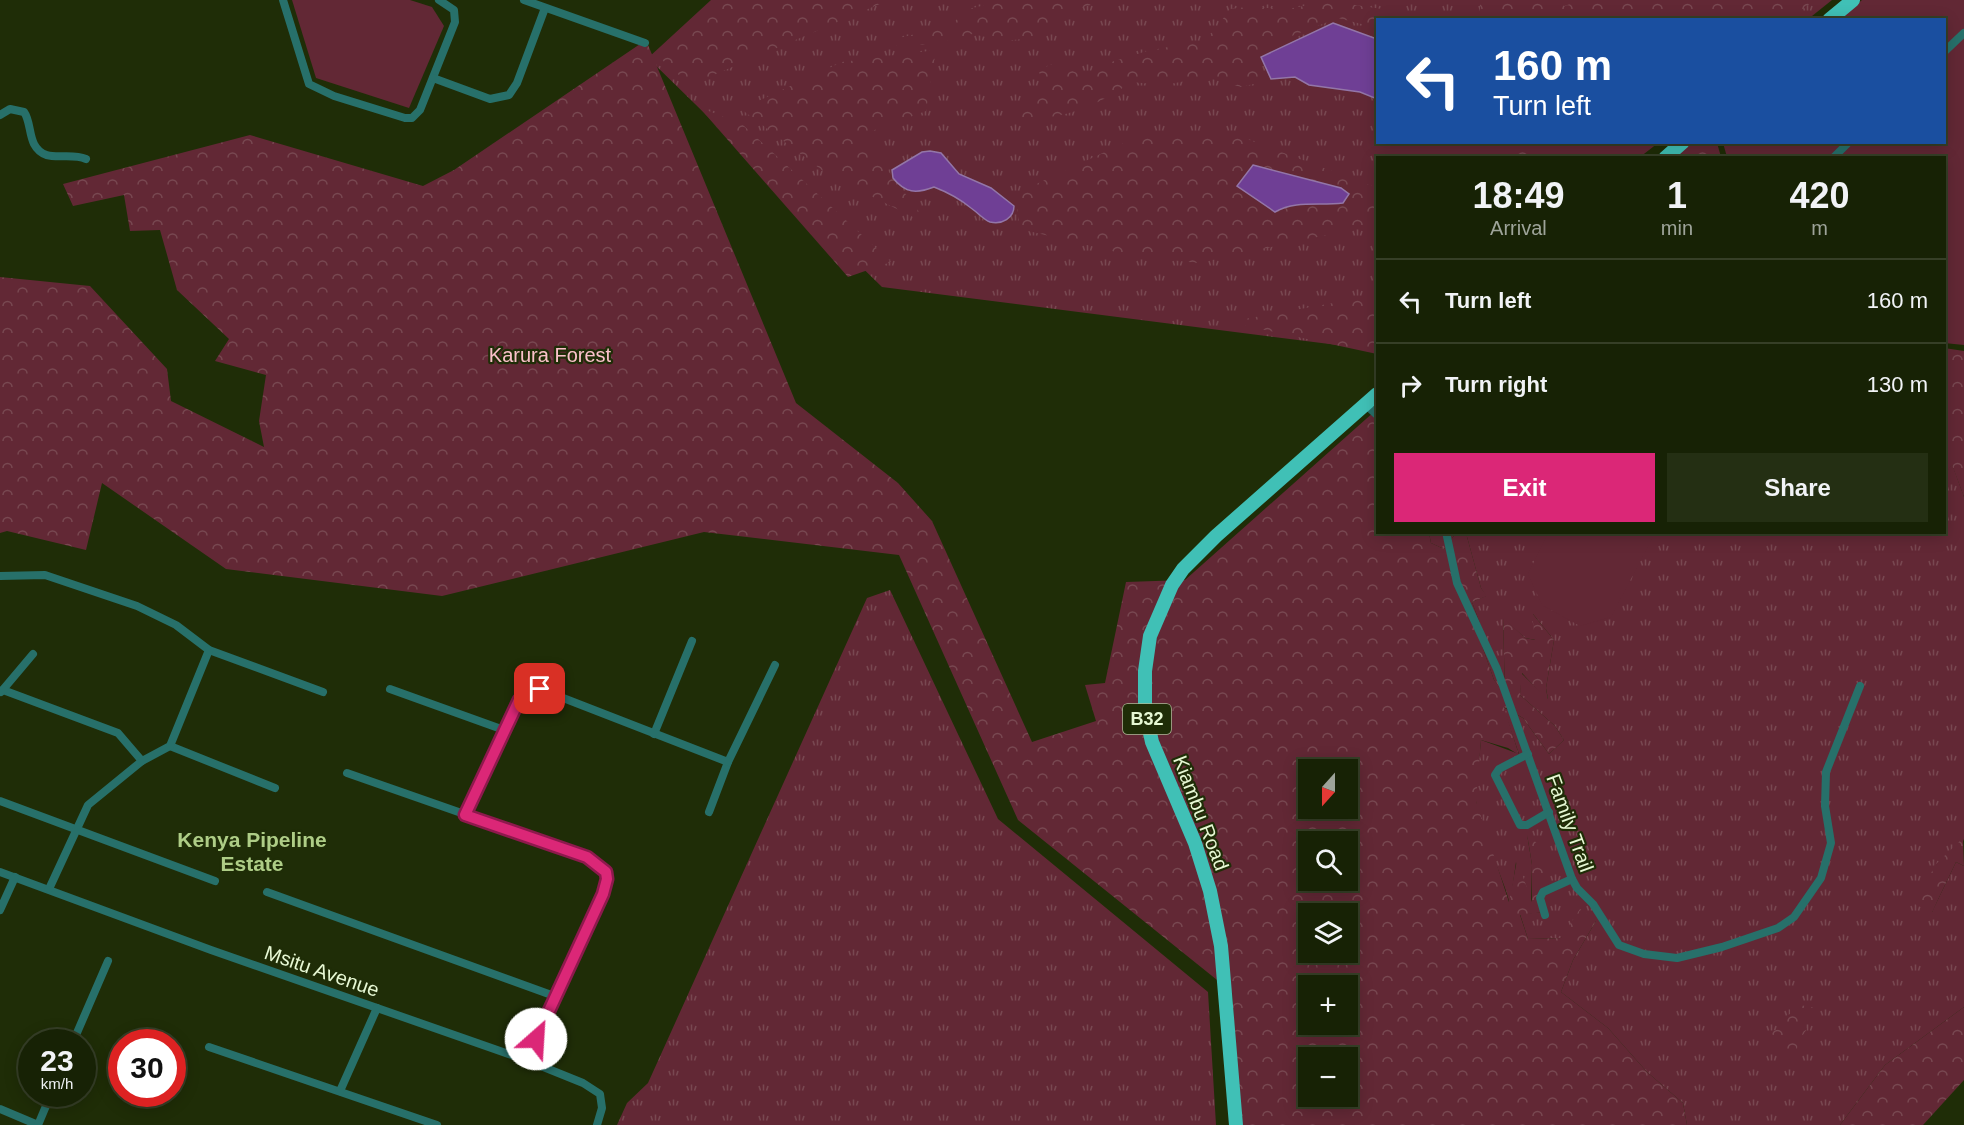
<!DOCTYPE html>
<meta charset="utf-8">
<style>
body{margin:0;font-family:Arial,sans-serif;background:#242f13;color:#f1f3f6;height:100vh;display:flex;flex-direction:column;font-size:22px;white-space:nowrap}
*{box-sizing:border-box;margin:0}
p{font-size:20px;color:#9ea49a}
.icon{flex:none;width:33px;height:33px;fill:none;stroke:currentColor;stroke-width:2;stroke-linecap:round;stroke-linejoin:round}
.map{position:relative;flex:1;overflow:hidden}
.sheet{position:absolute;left:1376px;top:156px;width:570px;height:378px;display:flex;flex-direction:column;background:#172205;border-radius:0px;box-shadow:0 3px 15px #0003,0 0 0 2px #363f27}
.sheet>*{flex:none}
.guide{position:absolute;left:1376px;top:18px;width:570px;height:126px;border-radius:0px;box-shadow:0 3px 15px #0003,0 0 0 2px #363f27;background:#1a4fa0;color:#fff;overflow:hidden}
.needle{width:39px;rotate:201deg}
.buttons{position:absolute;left:1298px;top:759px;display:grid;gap:12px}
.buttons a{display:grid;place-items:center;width:60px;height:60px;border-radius:0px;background:#172205;box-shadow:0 3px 15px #0003,0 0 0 2px #363f27;font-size:30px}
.speed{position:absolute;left:18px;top:1029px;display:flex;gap:12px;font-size:30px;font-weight:700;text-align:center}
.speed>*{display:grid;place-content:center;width:78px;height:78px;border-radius:50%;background:#172205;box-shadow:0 3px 15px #0003,0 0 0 2px #363f27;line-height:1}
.speed small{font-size:15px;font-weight:400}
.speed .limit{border:9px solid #d22;background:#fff;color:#111}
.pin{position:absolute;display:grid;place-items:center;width:51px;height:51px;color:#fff;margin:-26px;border-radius:12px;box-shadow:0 3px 9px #0006}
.me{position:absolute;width:66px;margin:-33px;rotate:26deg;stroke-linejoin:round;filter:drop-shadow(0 0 4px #0008)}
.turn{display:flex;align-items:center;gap:21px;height:126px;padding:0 18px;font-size:27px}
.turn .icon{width:78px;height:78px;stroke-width:2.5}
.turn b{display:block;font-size:42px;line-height:51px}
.eta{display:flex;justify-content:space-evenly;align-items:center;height:102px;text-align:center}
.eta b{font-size:36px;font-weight:600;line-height:42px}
.cta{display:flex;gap:12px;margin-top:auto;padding:12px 18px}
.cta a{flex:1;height:69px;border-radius:0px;background:#db2777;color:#fff;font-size:24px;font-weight:600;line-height:69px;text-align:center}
.cta a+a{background:#242f13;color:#f1f3f6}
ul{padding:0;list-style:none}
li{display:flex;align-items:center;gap:18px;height:84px;padding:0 18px;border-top:2px solid #363f27}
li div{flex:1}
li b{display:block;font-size:22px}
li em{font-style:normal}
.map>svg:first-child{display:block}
</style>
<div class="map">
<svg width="1964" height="1125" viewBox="0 0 1964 1125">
<defs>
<pattern id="grass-tufts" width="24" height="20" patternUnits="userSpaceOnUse" patternTransform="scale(1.5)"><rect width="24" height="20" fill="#622835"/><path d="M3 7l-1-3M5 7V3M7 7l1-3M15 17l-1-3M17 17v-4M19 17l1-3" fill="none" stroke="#784851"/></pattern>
<pattern id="forest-crowns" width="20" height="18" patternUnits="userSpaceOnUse" patternTransform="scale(1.5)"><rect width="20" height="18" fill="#622835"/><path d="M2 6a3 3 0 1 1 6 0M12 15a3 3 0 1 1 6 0" fill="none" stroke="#784851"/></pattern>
</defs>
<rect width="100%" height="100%" fill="#1f2d07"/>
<g fill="url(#grass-tufts)">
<polygon points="711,0 1832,0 1807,20 1377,20 1377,142 1658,143 1640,157 1377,158 1377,350 882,287 648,58"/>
<path d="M1952,464L1964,497V839L1932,912L1956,862L1964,866V1007L1885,1065L1840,1125H1687L1683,1103L1647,1072L1608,1028L1561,992L1573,960L1596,921L1561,938L1528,939L1520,914L1544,912L1527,834L1532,865L1531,905L1516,862L1510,904C1502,872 1479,831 1476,801C1474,782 1480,759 1481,740L1519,754L1503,707L1523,718L1549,754L1564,740L1555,726L1520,695L1521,673L1548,699L1546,688L1554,640L1533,614L1536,640L1525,638L1503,618L1505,695L1494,680L1479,637L1482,629L1472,602L1486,596L1481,588L1466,533L1944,532V475Z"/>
<polygon points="1429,533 1456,533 1444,549 1431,543"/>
<polygon points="890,590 998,819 1208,992 1216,1125 617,1125 627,1103 648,1083 867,598"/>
</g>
<g fill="url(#forest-crowns)" fill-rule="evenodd">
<polygon points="722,0 889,0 690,85 660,58"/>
<polygon points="1010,0 1108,0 1063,13 1033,38 1004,41 972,34 936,44 896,46 899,38 948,26 972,8"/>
<polygon points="1480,0 1559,0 1564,6 1583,0 1814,0 1791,19 1480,20"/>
<path d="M1329,1L1382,9L1410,19L1377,20V28L1338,18L1294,35L1253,57L1262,82L1241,87L1206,77L1165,85L1131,82C1094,109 1051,125 1005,115L1035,100L1047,90L1038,70L1055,63L1082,75L1108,63L1147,51L1200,41L1214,31L1230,9L1247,7L1288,9Z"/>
<path d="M646,40L796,403L898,483L932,521L1032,742L1096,721L1085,685L1105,683L1126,582L1185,580L1375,411L1377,532L1429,533L1431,543L1444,549L1456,533H1466L1481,588L1487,596L1472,602L1482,629L1479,637L1494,680L1505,694L1503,617L1525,638L1535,640L1532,613L1554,640L1546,688L1548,701L1522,673L1520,695L1555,726L1564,740L1549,754L1523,718L1504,707L1519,755L1508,748L1481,740L1476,801L1509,902L1517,860L1532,902V865L1527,833L1547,854L1544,912L1520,915L1528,939L1561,938L1580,909L1596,921L1573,960L1561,992L1608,1028L1647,1072L1683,1103L1687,1125H1241L1232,992L1018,820L899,555L704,532L442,596L226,569L102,483L86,550L7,531L0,533V277L90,286L167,369L171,401L264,447L259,421L266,375L215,361L229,339L177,290L160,230L130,231L124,195L73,206L63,184L250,135L423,186L454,170ZM1308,770H1347V808H1308ZM1308,842H1347V880H1308ZM1308,914H1347V952H1308ZM1308,986H1347V1024H1308ZM1308,1058H1347V1096H1308Z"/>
<polygon points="936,50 926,111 861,135 929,225 827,174 741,109 842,62"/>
<polygon points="699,107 743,125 891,262 848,277"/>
<polygon points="1139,136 1239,136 1377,188 1377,224 1198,263 1133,256 1020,229 1015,194"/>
<polygon points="1679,142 1717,143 1721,157 1662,158"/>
<polygon points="1479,143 1534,143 1533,157 1508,157"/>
<polygon points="1377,295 1377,354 1228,322"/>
<polygon points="1944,348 1964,351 1964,497 1952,465 1944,475"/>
<polygon points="1963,838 1964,866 1956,862 1932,912 1916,905 1935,865"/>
<polygon points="1790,1003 1815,1008 1798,1017 1807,1029 1798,1042 1797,1049 1775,1055 1771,1051 1779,1041 1770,1032 1779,1029 1779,1020 1790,1014"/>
<polygon points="1964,1007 1964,1080 1923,1125 1840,1125 1885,1065"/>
</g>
<g fill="#622835">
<polygon points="292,0 410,0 432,7 444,26 409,108 316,78"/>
<polygon points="1862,0 1964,0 1964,345 1944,343 1944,158 1727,157 1723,143 1944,142 1944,20 1839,19"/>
<polygon points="1548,533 1548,532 1655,533 1611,617 1580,626 1542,605 1528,574"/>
</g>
<g fill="#6f3f95" stroke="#9376a8" stroke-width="1.5">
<polygon points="1333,23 1377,39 1377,99 1360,92 1309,85 1295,77 1271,79 1261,57"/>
<path d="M930,151L941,153L959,174L991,188L1014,206C1014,218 1002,225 990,222C984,220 977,212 971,208C960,199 947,192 934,187C916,194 905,193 893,178L892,170L922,152Z"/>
<path d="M1253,165L1341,188L1349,194L1343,203C1319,206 1296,200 1275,212L1237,186Z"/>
</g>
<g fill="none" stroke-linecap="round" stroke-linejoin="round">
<g stroke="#27706a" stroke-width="8">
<polyline points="283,0 309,84 334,96 405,118 412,118 420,110 455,22 454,10 439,0"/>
<polyline points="524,0 645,43"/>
<polyline points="1944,52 1964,33"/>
<polyline points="433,78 490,99 509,95 517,83 545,8"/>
<path d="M0,115L10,109L24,112C30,120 29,134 34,144C45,165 67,151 86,159"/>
<polyline points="1833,158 1849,142"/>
<polyline points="1365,404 1377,415"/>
<polyline points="1446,532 1457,583 1497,669 1572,879 1577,888 1593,904 1619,945 1644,954 1677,958 1722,947 1778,928 1794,917 1821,878 1831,843 1825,806 1826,772 1860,686"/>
<polyline points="0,576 45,575 137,606 176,625 209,650 323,692"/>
<polyline points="390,689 504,730"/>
<polyline points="3,690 118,733 142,761"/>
<polyline points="1,692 33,654"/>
<polyline points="654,734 692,641"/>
<polyline points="170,746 275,788"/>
<polyline points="1528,754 1499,769 1495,775 1520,825 1527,825 1549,812"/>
<polyline points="347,773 587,857 605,869 607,879 603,894 526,1060"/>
<polyline points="0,801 215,881"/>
<polyline points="709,812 728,762 775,665"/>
<polyline points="465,815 511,713 519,700 530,689 540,689 728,762"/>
<polyline points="0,872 211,950 526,1060 583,1083 600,1094 602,1108 597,1125"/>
<polyline points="49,889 88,805 142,761 170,746 209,650"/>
<polyline points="267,892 557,997"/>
<polyline points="0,910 15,877"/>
<polyline points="1545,915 1540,898 1543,892 1572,879"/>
<polyline points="73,1042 108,961"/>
<polyline points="209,1047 437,1125"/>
<polyline points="340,1091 377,1008"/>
<polyline points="0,1109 38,1125"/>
<polyline points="38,1125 51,1094"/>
</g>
<g stroke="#40c0b6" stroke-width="14">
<polyline points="1829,20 1853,0"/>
<polyline points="1665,158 1683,142"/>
<polyline points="1236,1125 1221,946 1210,891 1195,843 1152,742 1145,710 1145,671 1150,636 1172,585 1183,569 1216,536 1377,394"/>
</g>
</g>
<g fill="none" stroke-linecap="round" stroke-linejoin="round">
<g stroke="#8e194d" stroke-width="15">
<polyline id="route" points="536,1039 603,894 607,879 606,872 587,857 465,815 519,700 530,689 540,689"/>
</g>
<use href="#route" stroke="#db2777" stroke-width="10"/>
</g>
<g text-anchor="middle" stroke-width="4.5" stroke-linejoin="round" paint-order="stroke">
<rect fill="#1f2d07" stroke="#abbb96" stroke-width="1.5" x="1123" y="704" width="48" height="30" rx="4.5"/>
<g font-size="18" font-weight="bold" fill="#e7f8d4">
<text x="1147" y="725">B32</text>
</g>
<g font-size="20" fill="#fbc1ca" stroke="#1f2d07">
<text x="550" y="362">Karura Forest</text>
</g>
<g font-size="20" fill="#e7f8d4" stroke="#1f2d07">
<text transform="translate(1201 813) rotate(69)" y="7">Kiambu Road</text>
<text transform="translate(1570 823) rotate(70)" y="7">Family Trail</text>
<text transform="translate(322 971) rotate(19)" y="7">Msitu Avenue</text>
</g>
<g font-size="21" font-weight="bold" fill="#aecd86" stroke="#1f2d07">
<text x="252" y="847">Kenya Pipeline<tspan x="252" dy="24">Estate</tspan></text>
</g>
</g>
</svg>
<div class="buttons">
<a><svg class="needle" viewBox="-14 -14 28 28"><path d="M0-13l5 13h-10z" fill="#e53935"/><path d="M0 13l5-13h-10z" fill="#9ea49a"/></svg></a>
<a><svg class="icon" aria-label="search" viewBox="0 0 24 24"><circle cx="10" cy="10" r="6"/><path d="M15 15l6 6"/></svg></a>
<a><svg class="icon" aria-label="layers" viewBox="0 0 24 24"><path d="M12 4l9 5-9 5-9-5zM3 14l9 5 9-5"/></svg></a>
<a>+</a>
<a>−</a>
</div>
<div class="speed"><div>23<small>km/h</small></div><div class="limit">30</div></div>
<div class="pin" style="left:540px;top:689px;background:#d93025"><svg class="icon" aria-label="arrive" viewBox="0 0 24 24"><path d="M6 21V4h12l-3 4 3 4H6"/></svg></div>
<svg class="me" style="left:536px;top:1039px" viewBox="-20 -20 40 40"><circle r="19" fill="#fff"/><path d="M0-13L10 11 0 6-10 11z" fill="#db2777"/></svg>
<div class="guide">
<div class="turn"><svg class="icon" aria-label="left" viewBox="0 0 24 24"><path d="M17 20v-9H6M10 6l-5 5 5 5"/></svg><div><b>160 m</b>Turn left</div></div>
</div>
<section class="sheet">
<div class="eta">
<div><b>18:49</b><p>Arrival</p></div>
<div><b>1</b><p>min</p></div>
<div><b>420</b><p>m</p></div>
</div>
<ul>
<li><svg class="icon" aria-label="left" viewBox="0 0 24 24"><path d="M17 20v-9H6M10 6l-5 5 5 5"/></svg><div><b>Turn left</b></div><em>160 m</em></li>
<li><svg class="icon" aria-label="right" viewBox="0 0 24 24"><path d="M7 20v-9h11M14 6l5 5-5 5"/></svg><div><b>Turn right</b></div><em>130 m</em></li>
</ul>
<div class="cta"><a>Exit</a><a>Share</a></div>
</section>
</div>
